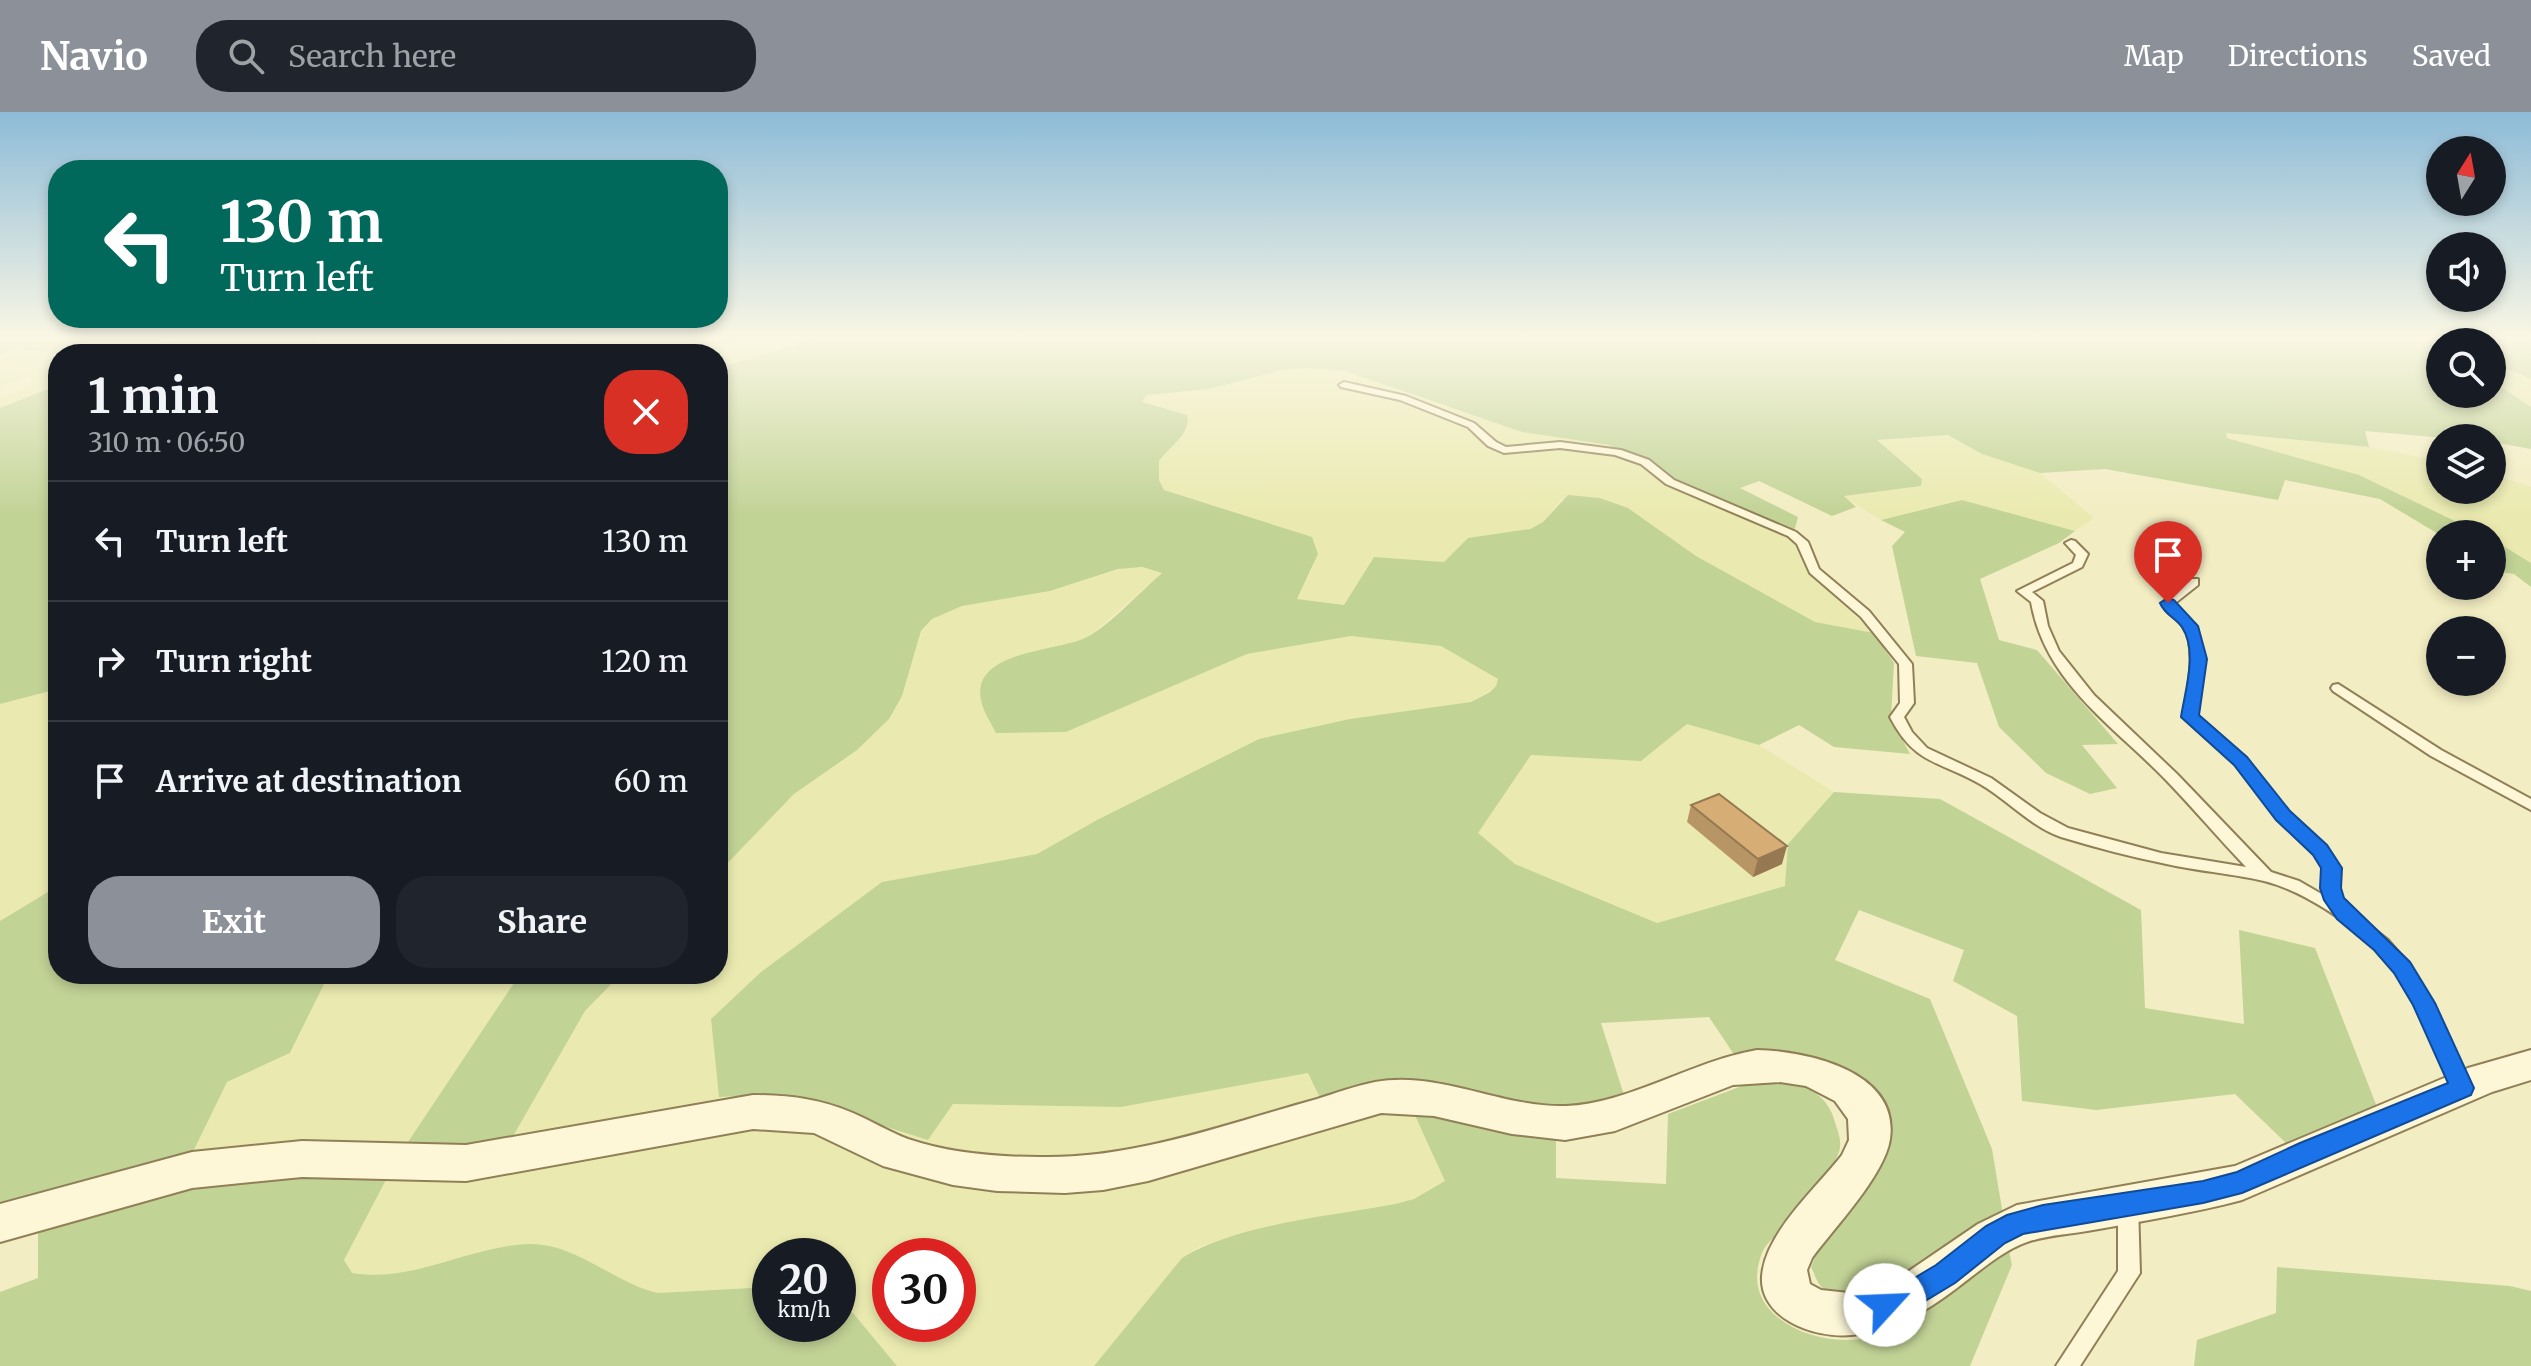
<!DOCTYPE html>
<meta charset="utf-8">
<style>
body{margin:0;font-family:Merriweather,serif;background:#20242c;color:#f1f3f6;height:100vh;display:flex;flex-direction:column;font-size:30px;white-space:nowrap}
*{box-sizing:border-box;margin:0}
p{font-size:26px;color:#9ea1a6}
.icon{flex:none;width:44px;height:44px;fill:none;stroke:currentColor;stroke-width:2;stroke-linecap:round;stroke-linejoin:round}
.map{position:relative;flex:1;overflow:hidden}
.details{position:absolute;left:48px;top:232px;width:680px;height:640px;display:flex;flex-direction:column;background:#171b24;border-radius:32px;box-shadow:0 4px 12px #0003}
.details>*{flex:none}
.top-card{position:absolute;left:48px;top:48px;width:680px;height:168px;border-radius:32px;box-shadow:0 4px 12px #0003;background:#00695c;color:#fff;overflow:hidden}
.needle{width:52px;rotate:11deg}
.buttons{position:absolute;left:2426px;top:24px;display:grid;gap:16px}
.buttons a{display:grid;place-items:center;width:80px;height:80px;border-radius:50%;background:#171b24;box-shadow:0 4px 12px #0003;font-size:40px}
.speed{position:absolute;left:752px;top:1126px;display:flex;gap:16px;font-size:40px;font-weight:700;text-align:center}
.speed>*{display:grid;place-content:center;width:104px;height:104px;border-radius:50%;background:#171b24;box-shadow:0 4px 12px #0003;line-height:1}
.speed small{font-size:20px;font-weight:400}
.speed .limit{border:12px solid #d22;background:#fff;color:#111}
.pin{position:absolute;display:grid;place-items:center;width:68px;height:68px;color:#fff;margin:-82px -34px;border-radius:50% 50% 50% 0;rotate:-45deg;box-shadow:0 0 8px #0007}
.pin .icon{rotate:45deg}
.me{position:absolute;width:88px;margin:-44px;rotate:65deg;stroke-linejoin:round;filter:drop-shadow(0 0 6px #0008)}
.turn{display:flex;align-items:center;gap:28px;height:168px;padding:0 40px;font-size:36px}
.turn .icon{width:104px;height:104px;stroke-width:2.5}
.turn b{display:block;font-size:56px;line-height:68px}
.round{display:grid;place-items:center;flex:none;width:84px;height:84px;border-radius:32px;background:#20242c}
.headline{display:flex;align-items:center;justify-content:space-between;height:136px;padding:0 40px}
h1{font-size:48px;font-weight:700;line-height:60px}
.primary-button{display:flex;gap:16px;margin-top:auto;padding:16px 40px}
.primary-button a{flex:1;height:92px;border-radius:32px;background:#8c9099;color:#fff;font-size:32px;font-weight:700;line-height:92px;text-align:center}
.primary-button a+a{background:#20242c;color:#f1f3f6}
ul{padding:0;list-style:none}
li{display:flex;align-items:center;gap:24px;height:120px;padding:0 40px;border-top:2px solid #363941}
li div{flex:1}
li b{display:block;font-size:30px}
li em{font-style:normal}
header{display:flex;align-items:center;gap:48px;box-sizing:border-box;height:112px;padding:0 40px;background:#8c9099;color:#fff}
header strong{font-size:38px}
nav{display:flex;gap:44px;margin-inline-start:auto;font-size:28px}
.search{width:560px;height:72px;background:#20242c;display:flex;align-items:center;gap:20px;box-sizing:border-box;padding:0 28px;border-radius:32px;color:#9ea1a6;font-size:30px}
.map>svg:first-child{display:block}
</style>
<header>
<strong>Navio</strong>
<div class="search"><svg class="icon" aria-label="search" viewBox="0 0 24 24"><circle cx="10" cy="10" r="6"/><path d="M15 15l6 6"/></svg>Search here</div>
<nav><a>Map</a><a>Directions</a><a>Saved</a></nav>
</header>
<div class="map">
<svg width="2531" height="1254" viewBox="0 0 2531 1254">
<rect width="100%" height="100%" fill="#f3edc3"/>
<g fill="#eaeab0" fill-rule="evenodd">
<polygon points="95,227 172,227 139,242 58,242 58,273 0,296 0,285 29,275 33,263 0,275 0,243 14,237 55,241"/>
<polygon points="318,227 578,227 578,230 569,242 305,242"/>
<polygon points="747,227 814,227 718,256 718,242 648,242"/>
<polygon points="2492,250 2531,267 2531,295 2492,269"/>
<polygon points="1307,256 1352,260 1405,281 1522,320 1608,333 1641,346 1681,372 1794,420 1792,427 1808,460 1874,521 1815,510 1696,444 1628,396 1600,386 1562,387 1543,410 1522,420 1468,426 1445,450 1374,445 1344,493 1297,487 1314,453 1164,378 1159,368 1159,349 1186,303 1141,291 1146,283 1209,277 1281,258"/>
<polygon points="2225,321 2369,335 2440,349 2440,378 2492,378 2492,362 2531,375 2531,451 2492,427 2492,422 2482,422 2359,363 2227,326"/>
<polygon points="1948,323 1982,342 2040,361 2094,406 2075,419 1962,388 1881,408 1843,384 1921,374 1922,366 1876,328"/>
<path d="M1130,454L1163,460L1089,525L1066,532L997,621L1066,620L1247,542L1351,524L1441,534L1498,567L1497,574L1471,590L1259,627L1097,708L1037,742L882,770L761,860L711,907L719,984L782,982L876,1014L952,992L1121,995L1308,961L1333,1011L1412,997L1446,1069L1414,1087L1395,1092L1238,1122L1199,1135L1182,1146L1094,1254H897L853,1201L838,1190V1144H770V1175L658,1181L640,1177L566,1138H485L416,1159L371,1164L351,1161L344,1148L399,1043L191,1044L227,970L291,941L329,862H520L400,1042L512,1026L585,899L621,862H718V761L794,682L824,659L902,584L921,520L932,507L962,494L1050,479ZM890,1144H958V1212H890Z"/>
<polygon points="58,577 58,774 0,809 0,592"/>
<polygon points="1687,612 1759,633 1834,680 1788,732 1786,774 1657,811 1515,752 1477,721 1531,643 1641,649"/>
</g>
<g fill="#c2d396">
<polygon points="0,227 95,227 55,241 14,237 0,243"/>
<polygon points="172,227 318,227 305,242 139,242"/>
<polygon points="578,227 747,227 648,242 569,242"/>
<path d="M814,227H2531V267L2492,250V230H2440V234L2429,235L2440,241V282H2492V269L2531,295V337L2492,330V326H2445L2365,319L2369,335L2226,321L2227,326L2359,363L2482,422L2440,423L2380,387L2285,368L2278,388L2105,357L2040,361L1982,342L1948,323L1877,328L1922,367L1921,374L1844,384L1856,395L1832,404L1759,369L1740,376L1798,405L1794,420L1681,372L1641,346L1609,333L1522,320L1345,259L1307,256L1281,258L1209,277L1146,283L1142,290L1187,303C1192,321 1169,335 1159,349V368L1164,378L1312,425L1318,442L1297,487L1344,493L1374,445L1444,450L1468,426L1530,417L1543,410L1568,383L1600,386L1628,396L1696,444L1815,510L1874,521L1894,551L1891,606L1910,642L1834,635L1799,613L1759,633L1687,612L1641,649L1531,643L1478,721L1515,752L1657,811L1785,774L1788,732L1834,680L1940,687L2141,798L2145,896L2244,912L2239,818L2315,836L2377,995L2287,1032L2235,982L2096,998L2022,989L2017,904L1953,869L1964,838L1859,798L1835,848L1930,887L1992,1037L2003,1103C1967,1126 1865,1207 1824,1177C1817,1172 1815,1163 1811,1155L1817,1140L1888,1037L1891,1022L1885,999L1792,945L1733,941L1709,905L1601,911L1624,983L1598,992L1541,997L1321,988L1308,961L1121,995L953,992L928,1028L782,982L719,985L711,907L761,860L882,770L1037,742L1097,708L1259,627L1350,607L1471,590L1490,580L1496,574L1498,567L1441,534L1351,524L1247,542L1066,620L996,621C991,611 983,599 981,588C971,538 1058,540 1087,525C1109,514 1142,478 1162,461L1142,455L1118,457L1050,479L962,494L932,507L921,519L902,584L889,607L857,638L794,682L718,761V256Z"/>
<polygon points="58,273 58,577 0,592 0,296"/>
<polygon points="1962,388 2075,419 2059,431 1980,467 1999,528 2037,538 2118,632 2082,633 2117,676 2090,682 2046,661 1999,615 1977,551 1916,544 1892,434 1905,420 1881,408"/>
<polygon points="2492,427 2531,451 2531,475 2514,462 2492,459"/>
<polygon points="58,774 58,862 329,862 290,941 227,970 191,1044 0,1093 0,809"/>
<polygon points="520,862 621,862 585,899 512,1026 400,1042"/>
<path d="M1763,966C1791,970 1822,974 1833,1004C1836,1015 1843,1028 1839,1040C1829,1068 1799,1094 1781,1117C1775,1124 1765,1133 1762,1141C1753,1164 1756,1185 1774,1202C1801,1228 1853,1236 1887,1219C1926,1200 1972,1164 2009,1139L2012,1153L1970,1254H1094L1182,1146C1237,1112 1331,1104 1395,1092L1414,1087L1445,1069L1412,997L1556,1026V1066L1666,1072L1668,1002Z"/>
<path d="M297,1063L387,1066L344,1148L352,1161C413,1171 466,1135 527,1132C576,1130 613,1171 658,1181L770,1175V1212H838V1190L853,1201L897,1254H0V1180L38,1166V1112C124,1088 208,1069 297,1063Z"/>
<polygon points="2277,1155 2510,1174 2531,1179 2531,1254 2194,1254 2197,1228 2276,1201"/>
</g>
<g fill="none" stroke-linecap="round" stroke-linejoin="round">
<g stroke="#907f57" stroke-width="4">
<g id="service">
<path d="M1344,270L1406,284L1474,311L1496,330L1506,335L1560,330L1621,338L1649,348L1674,368L1796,420L1808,430L1819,457L1869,499L1912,552L1914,591L1904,605L1912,620L1927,636L1991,666L2040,701L2068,716L2161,741L2246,755C2219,727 2194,697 2167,669C2114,614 2045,571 2031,490L2017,479L2073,451L2076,443L2065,431L2071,428L2075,429L2088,442L2082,455L2032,480L2043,489L2048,514L2059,539L2094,583L2177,662L2271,760L2299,769L2325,784L2322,776L2324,756L2315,742L2278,706L2235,652L2183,605C2187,581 2198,536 2183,515C2177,505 2166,503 2162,491L2190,467H2198V473L2174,492L2196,514L2204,547L2197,604L2245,646L2288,700L2325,734L2340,756L2338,776L2342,787L2350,798L2388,828L2408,851L2433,891L2471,976L2469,981L2462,983L2455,981C2430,933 2417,878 2377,838C2350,810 2301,778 2264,769C2230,761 2195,759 2162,751C2128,744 2094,735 2061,725C2031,715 2008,688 1980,672C1938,648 1915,653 1890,605L1900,591L1899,552L1861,505L1810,461L1797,432L1788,424L1666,372L1641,352L1615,343L1560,336L1504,341L1488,334L1468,315L1400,288L1341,275L1339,273Z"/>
<polygon points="2338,572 2441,638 2531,687 2531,698 2431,644 2333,579 2331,576 2333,573"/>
<polygon points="2128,1083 2135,1086 2138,1092 2140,1161 2080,1254 2056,1254 2118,1159 2118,1092 2121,1086"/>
</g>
</g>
<g stroke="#907f57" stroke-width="4">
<path id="minor" d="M1757,938C1807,939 1900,959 1890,1027C1885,1063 1834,1116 1812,1146L1807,1158L1810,1172L1821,1178L1849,1181L1875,1176L1909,1159L1978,1112L2017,1093L2235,1054L2468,956L2531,938V968L2492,980L2242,1088C2193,1101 2143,1109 2093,1118C2072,1122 2047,1123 2027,1130C1993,1141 1952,1186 1915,1203C1895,1212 1874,1221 1852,1223C1814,1227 1753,1205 1763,1157C1770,1117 1818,1074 1842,1043L1849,1028L1848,1007L1835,989L1806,974L1780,970L1733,973L1615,1019L1565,1028L1512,1022L1434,1004L1381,1001L1148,1069L1103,1078L1065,1081L997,1079L953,1073L883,1054L814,1021L753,1017L466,1069L302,1065L192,1076L0,1130V1092L192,1040L302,1029L466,1033L753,983C789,983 820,987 853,1001C872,1009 889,1020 908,1027C949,1041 996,1045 1040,1045C1134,1047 1226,1012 1317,987C1336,981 1355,974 1375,970C1439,958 1502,996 1566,994C1628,992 1692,949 1757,938Z"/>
</g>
<use href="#service" fill="#fdf7d8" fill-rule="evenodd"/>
<use href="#minor" fill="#fdf7d8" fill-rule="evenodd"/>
</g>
<polygon fill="#b89565" points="1691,693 1782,752 1753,765 1687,710"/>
<polygon fill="#967952" points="1787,734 1782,752 1753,765 1758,747"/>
<polygon fill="#d6ad75" stroke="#967952" stroke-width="2" points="1719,682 1787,734 1758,747 1691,693"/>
<linearGradient id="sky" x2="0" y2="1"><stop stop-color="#8dbbd8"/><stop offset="0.56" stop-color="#faf7e4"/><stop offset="1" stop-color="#faf7e4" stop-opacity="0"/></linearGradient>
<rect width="2531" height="403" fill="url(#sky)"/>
<path fill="#1a73e8" stroke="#114b97" stroke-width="2" d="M2168,486L2174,488L2198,514L2207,547L2199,603L2247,645L2290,699L2327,733L2342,756L2341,776L2344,786L2410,850L2435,891L2474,976L2471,983L2242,1081L2203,1091L2023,1122L2005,1131L1955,1171L1920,1192L1885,1206L1875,1202L1871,1193L1875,1184L1901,1174L1936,1153L1986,1114L2007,1103L2043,1093L2203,1069L2237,1060L2300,1031L2448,971L2413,893L2394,861L2374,838L2337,807L2324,788L2320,776L2321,756L2313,743L2276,708L2234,653L2181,605C2185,579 2198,539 2182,515C2175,505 2165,503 2160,491Z"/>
</svg>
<div class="buttons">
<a><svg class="needle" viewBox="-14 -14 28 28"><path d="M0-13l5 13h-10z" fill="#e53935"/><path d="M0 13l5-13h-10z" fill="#9ea1a6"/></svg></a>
<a><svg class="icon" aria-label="sound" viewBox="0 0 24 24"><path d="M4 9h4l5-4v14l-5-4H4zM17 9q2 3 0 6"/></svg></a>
<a><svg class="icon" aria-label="search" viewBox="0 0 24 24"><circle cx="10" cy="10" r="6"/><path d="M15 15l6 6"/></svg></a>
<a><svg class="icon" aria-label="layers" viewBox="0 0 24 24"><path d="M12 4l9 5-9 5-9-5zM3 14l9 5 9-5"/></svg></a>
<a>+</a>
<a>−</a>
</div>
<div class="speed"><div>20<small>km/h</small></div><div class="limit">30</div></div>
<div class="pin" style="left:2168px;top:491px;background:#d93025"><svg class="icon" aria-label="arrive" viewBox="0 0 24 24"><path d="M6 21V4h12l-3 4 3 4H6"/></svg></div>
<svg class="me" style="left:1885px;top:1193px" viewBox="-20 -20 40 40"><circle r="19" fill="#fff"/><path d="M0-13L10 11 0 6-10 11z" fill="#1a73e8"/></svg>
<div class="top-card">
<div class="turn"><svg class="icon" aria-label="left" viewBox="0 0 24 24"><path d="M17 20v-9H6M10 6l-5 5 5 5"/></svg><div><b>130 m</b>Turn left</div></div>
</div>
<section class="details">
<div class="headline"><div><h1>1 min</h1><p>310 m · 06:50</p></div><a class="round" style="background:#d93025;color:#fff"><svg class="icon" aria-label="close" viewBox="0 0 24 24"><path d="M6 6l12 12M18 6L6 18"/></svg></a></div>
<ul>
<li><svg class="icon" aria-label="left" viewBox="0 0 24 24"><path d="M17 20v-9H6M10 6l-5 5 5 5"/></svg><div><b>Turn left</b></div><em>130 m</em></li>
<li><svg class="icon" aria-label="right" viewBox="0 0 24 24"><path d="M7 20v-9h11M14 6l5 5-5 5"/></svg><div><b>Turn right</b></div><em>120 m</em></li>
<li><svg class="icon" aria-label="arrive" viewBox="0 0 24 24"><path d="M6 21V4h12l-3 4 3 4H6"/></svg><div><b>Arrive at destination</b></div><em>60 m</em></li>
</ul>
<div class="primary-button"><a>Exit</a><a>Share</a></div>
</section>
</div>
